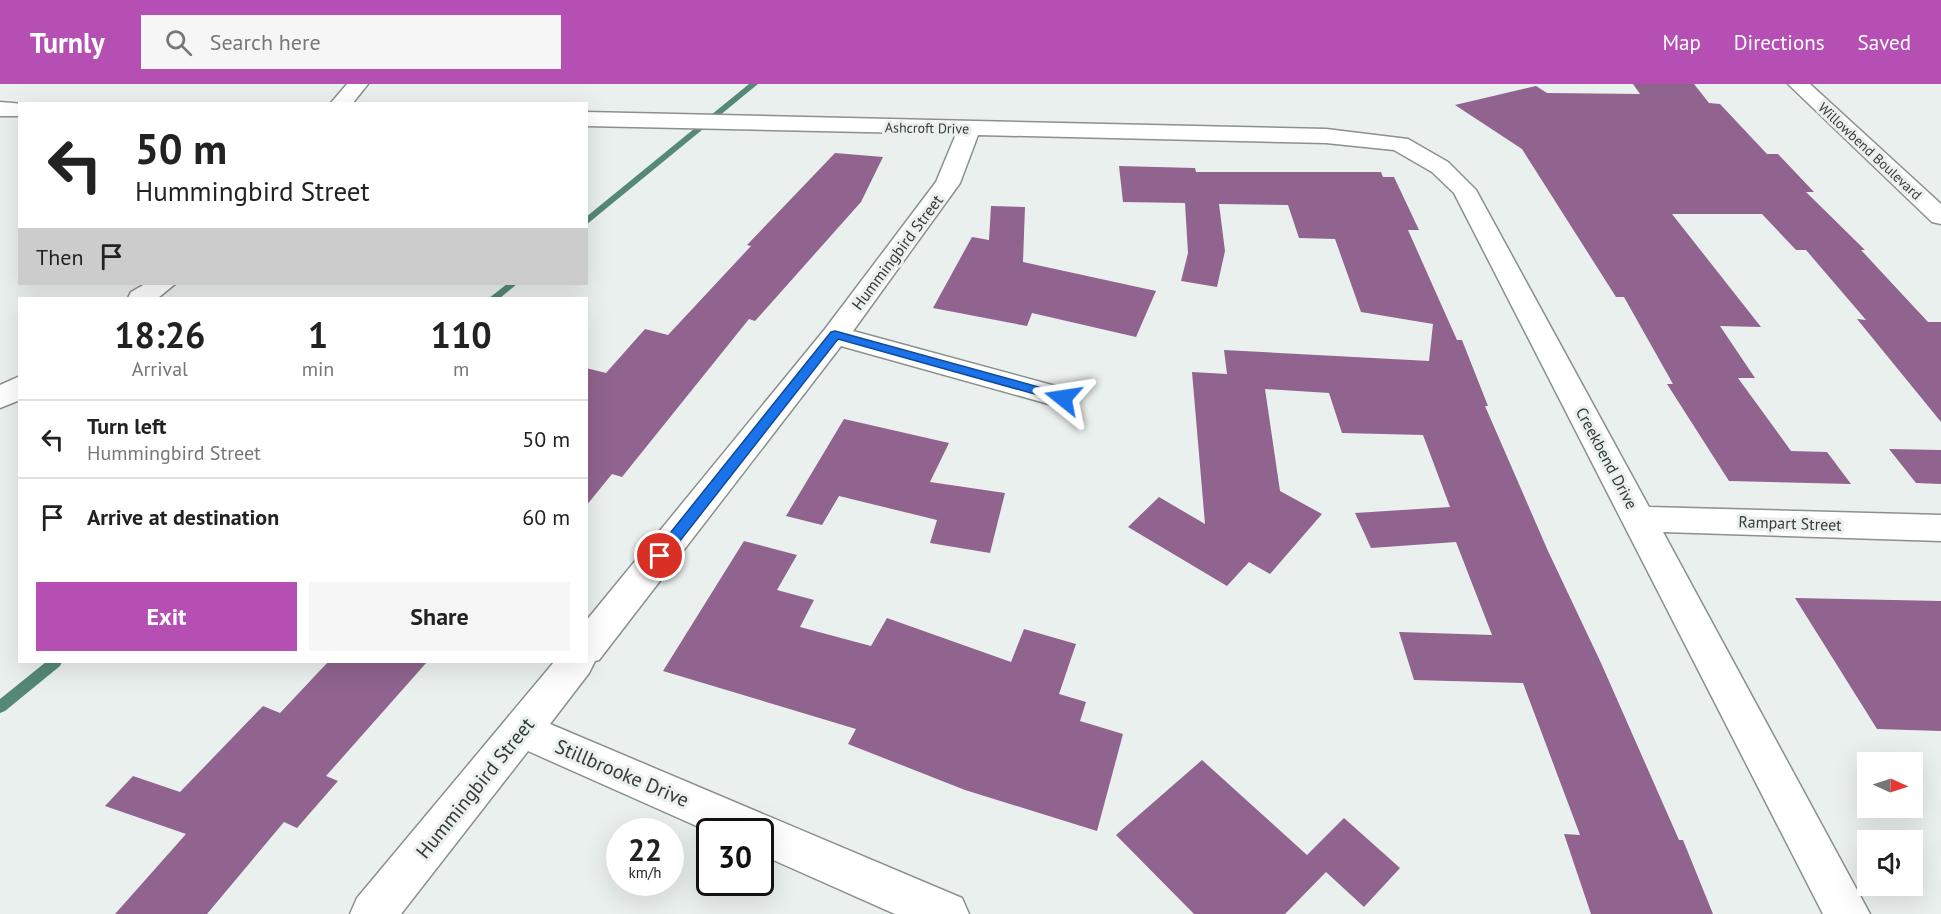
<!DOCTYPE html>
<style>
body{margin:0;font-family:"PT Sans",sans-serif;background:#f6f6f6;color:#222;height:100vh;display:flex;flex-direction:column;font-size:22px;white-space:nowrap}
*{box-sizing:border-box;margin:0}
p{font-size:20px;color:#767676}
.icon{flex:none;width:33px;height:33px;fill:none;stroke:currentColor;stroke-width:2;stroke-linecap:round;stroke-linejoin:round}
.map{position:relative;flex:1;overflow:hidden}
.side{position:absolute;left:18px;top:213px;width:570px;height:366px;display:flex;flex-direction:column;background:#fff;border-radius:0px;box-shadow:0 6px 24px #0002}
.side>*{flex:none}
.hud{position:absolute;left:18px;top:18px;width:570px;height:183px;border-radius:0px;box-shadow:0 6px 24px #0002;background:#fff;color:#222;overflow:hidden}
.needle{width:39px;rotate:93deg}
.buttons{position:absolute;left:1857px;top:668px;display:grid;gap:12px}
.buttons a{display:grid;place-items:center;width:66px;height:66px;border-radius:0px;background:#fff;box-shadow:0 6px 24px #0002;font-size:30px}
.speed{position:absolute;left:606px;top:734px;display:flex;gap:12px;font-size:30px;font-weight:700;text-align:center}
.speed>*{display:grid;place-content:center;width:78px;height:78px;border-radius:50%;background:#fff;box-shadow:0 6px 24px #0002;line-height:1}
.speed small{font-size:15px;font-weight:400}
.speed .limit{border:3px solid #111;border-radius:9px;background:#fff;color:#111}
.pin{position:absolute;display:grid;place-items:center;width:51px;height:51px;color:#fff;margin:-26px;border:3px solid #fff;border-radius:50%;box-shadow:0 2px 6px #0007}
.me{position:absolute;width:66px;margin:-33px;rotate:285deg;stroke-linejoin:round;filter:drop-shadow(0 0 4px #0008)}
.turn{display:flex;align-items:center;gap:21px;height:126px;padding:0 18px;font-size:27px}
.turn .icon{width:78px;height:78px;stroke-width:2.5}
.turn b{display:block;font-size:42px;line-height:51px}
.then{display:flex;align-items:center;height:57px;padding:0 18px;background:#0003;gap:12px;font-size:22px}
.eta{display:flex;justify-content:space-evenly;align-items:center;height:102px;text-align:center}
.eta b{font-size:36px;font-weight:700;line-height:42px}
.primary-button{display:flex;gap:12px;margin-top:auto;padding:12px 18px}
.primary-button a{flex:1;height:69px;border-radius:0px;background:#b54fb3;color:#fff;font-size:24px;font-weight:700;line-height:69px;text-align:center}
.primary-button a+a{background:#f6f6f6;color:#222}
ul{padding:0;list-style:none}
li{display:flex;align-items:center;gap:18px;height:78px;padding:0 18px;border-top:2px solid #e0e0e0}
li div{flex:1}
li b{display:block;font-size:22px}
li em{font-style:normal}
header{display:flex;align-items:center;gap:36px;box-sizing:border-box;height:84px;padding:0 30px;background:#b54fb3;color:#fff}
header strong{font-size:28px}
nav{display:flex;gap:33px;margin-inline-start:auto;font-size:21px}
.search{width:420px;height:54px;background:#f6f6f6;display:flex;align-items:center;gap:15px;box-sizing:border-box;padding:0 21px;border-radius:0px;color:#767676;font-size:22px}
.map>svg:first-child{display:block}
</style>
<header>
<strong>Turnly</strong>
<div class="search"><svg class="icon" aria-label="search" viewBox="0 0 24 24"><circle cx="10" cy="10" r="6"/><path d="M15 15l6 6"/></svg>Search here</div>
<nav><a>Map</a><a>Directions</a><a>Saved</a></nav>
</header>
<div class="map">
<svg width="1941" height="830" viewBox="0 0 1941 830">
<rect width="100%" height="100%" fill="#eaf0ee"/>
<g fill="none" stroke-linecap="round" stroke-linejoin="round">
<g fill="#558876" fill-rule="evenodd">
<polygon points="749,0 758,0 586,141 586,133"/>
<polygon points="507,200 517,200 500,214 489,214"/>
<polygon points="46,578 62,578 60,582 5,627 0,629 0,615"/>
</g>
</g>
<g fill="#90648e">
<polygon points="1633,0 1694,0 1709,19 1720,20 1767,70 1778,70 1814,108 1806,108 1865,166 1861,166 1928,238 1941,238 1941,338 1857,235 1866,236 1806,166 1796,166 1762,130 1672,130 1761,243 1720,242 1755,294 1738,294 1791,367 1827,368 1851,400 1729,397 1667,300 1673,300 1624,213 1616,213 1522,65 1455,21 1536,2 1547,9 1640,10"/>
<polygon points="835,69 883,73 861,118 755,237 749,235 622,393 612,390 586,422 586,284 606,289 645,245 668,251 751,162 747,161"/>
<polygon points="1119,82 1195,84 1196,88 1381,88 1383,93 1394,93 1419,146 1408,146 1457,256 1462,256 1488,322 1485,322 1548,467 1601,579 1679,756 1683,756 1713,830 1591,830 1564,750 1580,751 1523,599 1414,596 1399,548 1492,551 1456,458 1371,464 1355,429 1450,423 1423,351 1342,349 1329,309 1265,305 1280,407 1322,430 1270,490 1249,478 1227,502 1128,443 1159,413 1205,440 1192,288 1227,290 1224,266 1429,277 1433,240 1361,228 1335,155 1299,154 1288,121 1219,120 1225,167 1217,203 1181,197 1188,169 1185,119 1123,118"/>
<polygon points="991,122 1025,123 1023,178 1156,207 1136,253 1032,229 1027,242 933,224 972,153 989,156"/>
<polygon points="844,335 949,359 930,398 1005,409 990,469 930,459 937,436 839,412 822,441 786,432"/>
<polygon points="1889,365 1941,366 1941,400 1916,399"/>
<polygon points="744,457 797,471 777,506 814,516 800,543 871,562 887,534 1011,578 1024,545 1076,560 1059,610 1086,618 1080,637 1123,650 1097,747 965,706 848,660 856,645 663,587"/>
<polygon points="1795,514 1941,517 1941,647 1877,645"/>
<polygon points="328,578 427,578 326,692 338,697 297,744 284,738 207,830 115,830 186,750 105,722 133,692 180,708 263,622 280,629"/>
<polygon points="1202,676 1307,771 1344,734 1400,784 1364,823 1326,788 1285,830 1194,830 1116,751"/>
</g>
<g fill="none" stroke-linecap="round" stroke-linejoin="round">
<g stroke="#8a908d" stroke-width="3">
<g id="minor">
<polygon points="347,0 368,0 352,20 330,20"/>
<polygon points="0,18 24,20 20,20 20,32 0,32"/>
<polygon points="586,28 1326,45 1408,55 1448,78 1476,106 1649,423 1941,431 1941,457 1663,448 1870,830 1823,830 1454,109 1432,88 1394,66 1326,59 978,51 960,99 853,247 1074,307 1078,314 1074,321 1063,324 841,262 599,576 595,577 589,589 550,640 962,814 969,830 895,830 760,770 760,747 710,748 528,667 401,830 350,830 357,814 554,578 586,578 586,537 825,245 936,98 956,50 586,42"/>
<polygon points="145,200 175,200 158,214 128,214 131,208"/>
<polygon points="20,292 20,316 0,324 0,301"/>
</g>
</g>
<g stroke="#8a908d" stroke-width="3">
<polygon id="secondary" points="1788,0 1810,0 1941,120 1941,140 1932,138"/>
</g>
<use href="#minor" fill="#fff" fill-rule="evenodd"/>
<use href="#secondary" fill="#fff" fill-rule="evenodd"/>
</g>
<polygon fill="#1a73e8" stroke="#114b97" stroke-width="1.5" points="835,247 1068,311 1069,314 1063,318 838,255 665,476 655,476 653,472 655,468 831,248"/>
<g text-anchor="middle" stroke-width="6" stroke-linejoin="round" paint-order="stroke">
<g font-size="14" fill="#363938" stroke="#eaf0ee">
<text transform="translate(927 44) rotate(1)" y="5">Ashcroft Drive</text>
<text transform="translate(1870 67) rotate(43)" y="5">Willowbend Boulevard</text>
</g>
<g font-size="16" fill="#363938" stroke="#eaf0ee">
<text transform="translate(897 168) rotate(-53)" y="6">Hummingbird Street</text>
<text transform="translate(1607 374) rotate(62)" y="6">Creekbend Drive</text>
<text transform="translate(1790 439) rotate(2)" y="6">Rampart Street</text>
</g>
<g font-size="20" fill="#363938" stroke="#eaf0ee">
<text transform="translate(622 689) rotate(23)" y="7">Stillbrooke Drive</text>
<text transform="translate(475 704) rotate(-51)" y="7">Hummingbird Street</text>
</g>
</g>
</svg>
<div class="buttons">
<a><svg class="needle" viewBox="-14 -14 28 28"><path d="M0-13l5 13h-10z" fill="#e53935"/><path d="M0 13l5-13h-10z" fill="#767676"/></svg></a>
<a><svg class="icon" aria-label="sound" viewBox="0 0 24 24"><path d="M4 9h4l5-4v14l-5-4H4zM17 9q2 3 0 6"/></svg></a>
</div>
<div class="speed"><div>22<small>km/h</small></div><div class="limit">30</div></div>
<div class="pin" style="left:660px;top:472px;background:#d93025"><svg class="icon" aria-label="arrive" viewBox="0 0 24 24"><path d="M6 21V4h12l-3 4 3 4H6"/></svg></div>
<svg class="me" style="left:1063px;top:314px" viewBox="-20 -20 40 40"><path d="M0-17L14 15 0 8-14 15z" fill="#1a73e8" stroke="#fff" stroke-width="4"/></svg>
<div class="hud">
<div class="turn"><svg class="icon" aria-label="left" viewBox="0 0 24 24"><path d="M17 20v-9H6M10 6l-5 5 5 5"/></svg><div><b>50 m</b>Hummingbird Street</div></div>
<div class="then">Then<svg class="icon" aria-label="arrive" viewBox="0 0 24 24"><path d="M6 21V4h12l-3 4 3 4H6"/></svg></div>
</div>
<section class="side">
<div class="eta">
<div><b>18:26</b><p>Arrival</p></div>
<div><b>1</b><p>min</p></div>
<div><b>110</b><p>m</p></div>
</div>
<ul>
<li><svg class="icon" aria-label="left" viewBox="0 0 24 24"><path d="M17 20v-9H6M10 6l-5 5 5 5"/></svg><div><b>Turn left</b><p>Hummingbird Street</p></div><em>50 m</em></li>
<li><svg class="icon" aria-label="arrive" viewBox="0 0 24 24"><path d="M6 21V4h12l-3 4 3 4H6"/></svg><div><b>Arrive at destination</b></div><em>60 m</em></li>
</ul>
<div class="primary-button"><a>Exit</a><a>Share</a></div>
</section>
</div>
